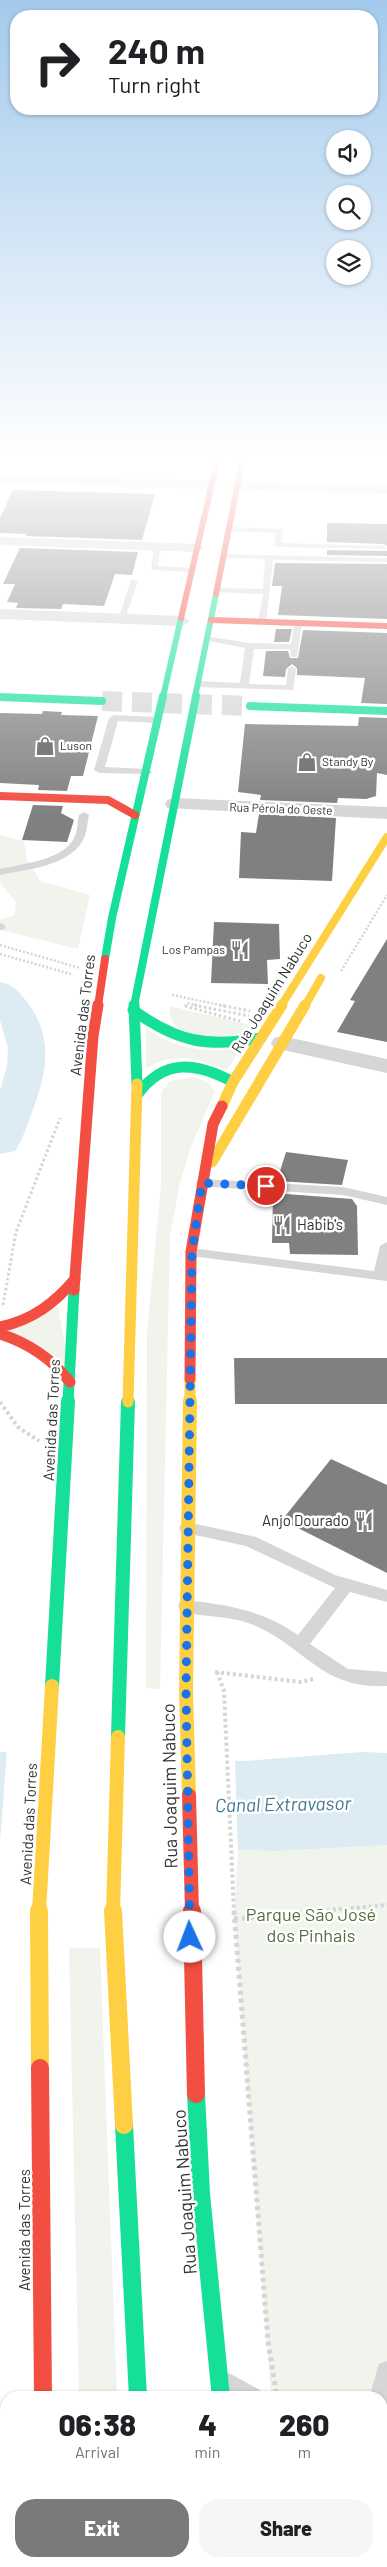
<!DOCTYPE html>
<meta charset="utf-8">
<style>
body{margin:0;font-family:Barlow,sans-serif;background:#f6f6f6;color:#202124;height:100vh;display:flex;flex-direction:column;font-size:19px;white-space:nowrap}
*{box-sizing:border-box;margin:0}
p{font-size:16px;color:#757577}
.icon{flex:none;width:28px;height:28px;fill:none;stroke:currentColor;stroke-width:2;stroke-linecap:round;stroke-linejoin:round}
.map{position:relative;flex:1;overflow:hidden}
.sheet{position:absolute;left:0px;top:2391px;width:388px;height:176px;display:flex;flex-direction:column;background:#fff;border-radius:20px 20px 0 0;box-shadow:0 1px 4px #0004}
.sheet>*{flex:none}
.guide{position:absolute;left:10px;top:10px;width:368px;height:105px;border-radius:20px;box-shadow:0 1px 4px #0004;background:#fff;color:#202124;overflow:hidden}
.tools{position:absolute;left:326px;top:130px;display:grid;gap:10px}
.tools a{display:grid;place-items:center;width:45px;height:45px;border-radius:50%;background:#fff;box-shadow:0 1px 4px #0004;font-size:25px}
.pin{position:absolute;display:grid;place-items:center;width:42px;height:42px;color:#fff;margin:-21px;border:2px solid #fff;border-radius:50%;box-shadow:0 1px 5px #0007}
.me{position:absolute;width:55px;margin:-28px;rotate:358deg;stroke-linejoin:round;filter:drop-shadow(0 0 4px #0008)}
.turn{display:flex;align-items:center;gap:18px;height:105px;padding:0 15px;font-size:22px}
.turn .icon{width:65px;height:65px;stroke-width:2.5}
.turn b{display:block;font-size:35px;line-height:42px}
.eta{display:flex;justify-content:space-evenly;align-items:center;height:85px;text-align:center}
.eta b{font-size:30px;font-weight:800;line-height:35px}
.primary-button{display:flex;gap:10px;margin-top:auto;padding:10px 15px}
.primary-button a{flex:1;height:58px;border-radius:20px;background:#7a7a7a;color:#fff;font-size:20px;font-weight:800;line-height:58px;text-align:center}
.primary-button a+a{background:#f6f6f6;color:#202124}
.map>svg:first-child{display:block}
</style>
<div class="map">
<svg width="387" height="2567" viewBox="0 0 387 2567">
<rect width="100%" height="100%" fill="#fff"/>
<g fill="#f1f4ed">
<polygon points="0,835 24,841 27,859 40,881 90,895 78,949 0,930 0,920 14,915 16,902 0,883"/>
<path d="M170,1006L255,1026C246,1031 236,1036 226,1037C207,1039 164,1034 170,1006Z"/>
<path d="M146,1028C174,1049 207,1053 241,1048L227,1070C198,1059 174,1051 146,1069Z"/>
<polygon points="193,1077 206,1081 215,1091 190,1149 179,1187 170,1236 160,1689 146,1688 147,1332 161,1185 161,1092 170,1081"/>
<polygon points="58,1307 69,1367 0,1330"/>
<polygon points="387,1845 387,2567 293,2567 292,2561 381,2561 381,2398 271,2397 234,1915 238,1850 278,1851"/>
<polygon points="69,1948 100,1948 117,2397 79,2397"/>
<rect x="87" y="2561" width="42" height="6"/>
</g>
<polygon fill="#ddebf2" points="0,1752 245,1761 362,1752 387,1753 387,1845 278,1851 238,1850 0,1839"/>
<polygon fill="#fff" points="7,1750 235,1758 238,1853 0,1842"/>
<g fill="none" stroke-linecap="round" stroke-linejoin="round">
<path fill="#ddebf2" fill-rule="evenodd" d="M0,982C14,985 18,991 27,1002C54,1037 47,1073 32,1112C27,1125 23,1139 15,1151L0,1154V1090L7,1066L8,1048L0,1020Z"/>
</g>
<g fill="#808080">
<polygon points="13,490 155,494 142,540 26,536 27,534 0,533 0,518"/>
<polygon points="327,523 387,524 387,546 384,544 327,542"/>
<polygon points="20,548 138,552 132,575 115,574 104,606 63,604 61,609 16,608 18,603 7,602 15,584 3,584"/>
<polygon points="327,550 387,551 387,556 327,555"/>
<polygon points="275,563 387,564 387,619 278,615 282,586 272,586"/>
<polygon points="276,629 292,629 289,642 274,642"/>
<polygon points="303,630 387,633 387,704 361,703 365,678 297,675 297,668 292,664 286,669 285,677 263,676 266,651 288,651 290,658 298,658"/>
<polygon points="43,711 62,712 61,715 98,716 83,776 71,776 67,791 38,790 39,785 0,783 0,713 42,714"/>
<polygon points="359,717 387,718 387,775 377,773 376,796 366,799 338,798 337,803 260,800 261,795 238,792 245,724 358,726"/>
<polygon points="33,805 63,806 61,813 74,820 67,842 22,840"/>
<polygon points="259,814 336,818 332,881 239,878 241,832 256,833"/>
<polygon points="214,922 279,924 280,959 267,960 268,984 211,983"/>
<polygon points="387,939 387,1042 337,1032 355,1001 350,1000"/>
<polygon points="286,1152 348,1160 342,1185 277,1181"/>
<polygon points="273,1193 352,1199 357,1206 358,1255 290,1254 289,1243 272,1243"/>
<polygon points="234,1358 387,1358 387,1404 235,1404"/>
<polygon points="331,1459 387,1485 387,1573 282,1520"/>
</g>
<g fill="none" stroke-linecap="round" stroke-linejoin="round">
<polyline stroke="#d6d6d6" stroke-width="20" stroke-dasharray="20 10" stroke-linecap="butt" points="102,701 250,706"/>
<g stroke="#d5d5d5" stroke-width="2.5" stroke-dasharray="2 2" stroke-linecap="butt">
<polyline points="0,945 80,968"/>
<polyline points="0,954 71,974"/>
<polyline points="341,971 387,895"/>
<polyline points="172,995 225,1006"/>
<polyline points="185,1006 187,1003 200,1006"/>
</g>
<g stroke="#d5d5d5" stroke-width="3" stroke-dasharray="2.5 2.5" stroke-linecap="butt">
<polyline points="194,1005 249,1016"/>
<polyline points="219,1005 250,1011"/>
<polyline points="185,1006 240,1021"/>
<polyline points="3,1305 16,1232 60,1118"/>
</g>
<g stroke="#d5d5d5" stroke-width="4" stroke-dasharray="3 3" stroke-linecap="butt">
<polyline points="0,1402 18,1427 39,1441"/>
<polyline points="215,1672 301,1682 313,1679"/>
<polyline points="217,1672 224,1691 234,1912"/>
<polyline points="309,1912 387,1905"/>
</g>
<g stroke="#d5d5d5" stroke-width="5" stroke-dasharray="4 4" stroke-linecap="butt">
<polyline points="234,1911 268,2341 277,2398"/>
<polyline points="234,1919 323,1911"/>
<polyline points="299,2561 300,2567"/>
</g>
<g fill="#d6d6d6" fill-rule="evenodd">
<polygon points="229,527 283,529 282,543 384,546 387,549 278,547 274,545 276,533 226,531 226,527"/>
<polygon points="154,544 161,546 158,566 193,568 197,570 193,572 151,570"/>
<polygon points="224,554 387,558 387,562 273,560 266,622 262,624 258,622 263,594 217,592 213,590 217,588 263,589 265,559 221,558 220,556"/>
<polygon points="131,579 138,581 125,619 118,621"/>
<polygon points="295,621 302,623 297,657 291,657 290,649 254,649 249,684 286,685 288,669 292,666 296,669 293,690 198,687 194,684 198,681 240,683 245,648 204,640 204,636 250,643 291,644"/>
<polygon points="114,715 158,717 163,720 158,723 118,721 105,767 147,769 152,772 150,774 99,773 94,770 109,718"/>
<path d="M84,812L89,815C87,824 87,834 82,842C66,867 27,869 0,875V869C21,864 64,860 74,838C78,831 77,822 79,815Z"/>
<polygon points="0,923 5,925 5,929 0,930"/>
<polygon points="202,1179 343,1187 387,1197 387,1205 343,1195 197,1186 196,1183 197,1180"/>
<polygon points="387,1242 387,1281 191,1256 184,1252 191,1248 374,1271 380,1246"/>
<path d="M187,1522L256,1537L335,1575L387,1590V1602L350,1592L310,1644L348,1669L387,1672V1686C319,1689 306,1646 251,1624C229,1615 203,1618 180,1611L178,1606L180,1601L186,1600C227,1605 263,1610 298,1635L335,1588L246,1546L181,1532L179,1528L181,1524Z"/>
<polygon points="387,2361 387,2407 381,2409 381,2398 369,2398 379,2364"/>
<path d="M229,2373L260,2390L263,2398C246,2398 225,2403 218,2384L221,2376Z"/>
<polygon points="381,2437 387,2438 387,2462 381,2461"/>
</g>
<g fill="#d6d6d6" fill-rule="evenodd">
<polygon points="0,475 212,481 219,485 212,489 0,483"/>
<polygon points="237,482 387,486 387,494 232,489 230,486 232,483"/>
<polygon points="0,537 198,544 205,548 198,552 0,545"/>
<polygon points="0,609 182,616 190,621 182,626 0,619"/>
<polygon points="174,798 387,807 387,819 167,808 165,804 167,800"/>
<polygon points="282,1036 387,1059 387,1073 274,1048 271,1043 274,1038"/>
</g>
<g stroke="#16e098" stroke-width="6">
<polyline points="0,697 10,697"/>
<polyline points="163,697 181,618"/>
<polyline points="195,697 216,594"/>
</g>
<g stroke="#16e098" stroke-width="8">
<polyline points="0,697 102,701"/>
<polyline points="250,706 387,711"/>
<polyline points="105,959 112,918 163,696"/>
<polyline points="134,1006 196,696"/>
</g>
<g stroke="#16e098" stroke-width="11">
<polyline points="134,1005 137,1084"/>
<path d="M133,1010C177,1042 208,1048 261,1038"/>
<path d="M137,1095C164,1058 196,1062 233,1082"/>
<polyline points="68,1402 74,1290"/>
</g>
<g stroke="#16e098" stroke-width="14">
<polyline points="52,1686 68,1401"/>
<polyline points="118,1737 128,1402"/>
</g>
<g stroke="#16e098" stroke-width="18">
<polyline points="196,2094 201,2194 221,2398"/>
<polyline points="124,2125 138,2398"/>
<polyline points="57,2561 57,2567"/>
<polyline points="243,2561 244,2567"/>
</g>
<g stroke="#ffcf43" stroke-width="8">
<polyline points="281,1006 387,837"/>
<polyline points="305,1006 321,978"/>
</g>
<g stroke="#ffcf43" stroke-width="11">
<polyline points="222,1106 233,1082 282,1005"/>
<polyline points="212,1162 305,1005"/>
<polyline points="128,1402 137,1084"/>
<polyline points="190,1402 190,1379"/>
</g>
<g stroke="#ffcf43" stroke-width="14">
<polyline points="189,1795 186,1691 190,1401"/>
<polyline points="39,1912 52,1686"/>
<polyline points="113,1912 118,1737"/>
</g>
<g stroke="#ffcf43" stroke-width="18">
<polyline points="39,1911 40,2068"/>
<polyline points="113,1911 124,2125"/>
</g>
<g stroke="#f24e42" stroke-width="6">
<polyline points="216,594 243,457"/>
<polyline points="181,618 218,457"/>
<polyline points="211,620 387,626"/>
</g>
<g stroke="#f24e42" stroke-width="8">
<polyline points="0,796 108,800 135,815"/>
<polyline points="98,1006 105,959"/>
</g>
<g stroke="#f24e42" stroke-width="11">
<polyline points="74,1290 93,1036 98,1005"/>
<path d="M0,1327C32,1320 54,1304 75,1279"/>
<path d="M0,1334C29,1343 51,1358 70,1382"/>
<polyline points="190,1379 191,1252 213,1124 222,1106"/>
</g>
<polyline stroke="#f24e42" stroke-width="14" points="189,1795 192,1912"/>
<g stroke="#f24e42" stroke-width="18">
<polyline points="192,1911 196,2094"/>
<polyline points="40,2068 43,2398"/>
<polyline points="152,2561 152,2567"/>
</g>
</g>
<linearGradient id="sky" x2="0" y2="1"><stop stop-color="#a3caec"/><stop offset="0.56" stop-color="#fff"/><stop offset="1" stop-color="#fff" stop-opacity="0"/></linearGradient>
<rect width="387" height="816" fill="url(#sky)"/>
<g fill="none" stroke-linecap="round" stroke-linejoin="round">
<polyline stroke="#1a73e8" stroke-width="9" stroke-dasharray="0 16.2" points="190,1937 186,1691 192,1252 202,1183 266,1186"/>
</g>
<defs>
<g id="shop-bare" transform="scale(1.5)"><path d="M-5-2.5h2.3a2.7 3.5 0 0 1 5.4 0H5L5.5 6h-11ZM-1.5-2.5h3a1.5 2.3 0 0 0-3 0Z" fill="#7a7a7a" stroke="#fff" stroke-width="2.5" paint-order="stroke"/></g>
<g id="restaurant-bare" transform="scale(1.5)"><path d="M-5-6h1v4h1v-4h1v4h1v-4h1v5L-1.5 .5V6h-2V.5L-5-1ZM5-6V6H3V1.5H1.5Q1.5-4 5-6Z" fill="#7a7a7a" stroke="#fff" stroke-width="2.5" paint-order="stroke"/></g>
</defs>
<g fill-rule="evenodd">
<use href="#shop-bare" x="45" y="746"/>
<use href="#shop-bare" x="307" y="762"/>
<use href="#restaurant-bare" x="240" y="950"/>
<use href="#restaurant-bare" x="282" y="1225"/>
<use href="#restaurant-bare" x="364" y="1521"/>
</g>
<g text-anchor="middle" stroke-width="5" stroke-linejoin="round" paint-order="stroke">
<g font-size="12" fill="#323232" stroke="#fff" text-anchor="start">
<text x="60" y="750">Luson</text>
<text x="322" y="766">Standy By</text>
<text x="225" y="954" text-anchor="end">Los Pampas</text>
</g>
<g font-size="12" fill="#323232" stroke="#fff">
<text transform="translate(281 809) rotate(2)" y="4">Rua Pérola do Oeste</text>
</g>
<g font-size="15" fill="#323232" stroke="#fff">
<text transform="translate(272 993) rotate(-58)" y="5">Rua Joaquim Nabuco</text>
<text transform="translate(83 1015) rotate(-83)" y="5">Avenida das Torres</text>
<text transform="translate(52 1420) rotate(-87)" y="5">Avenida das Torres</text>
<text transform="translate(29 1824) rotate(-87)" y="5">Avenida das Torres</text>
<text transform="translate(25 2230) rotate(-90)" y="5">Avenida das Torres</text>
</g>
<g font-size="15" fill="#323232" stroke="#fff" text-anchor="start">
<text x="297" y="1230">Habib's</text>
<text x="349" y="1526" text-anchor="end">Anjo Dourado</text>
</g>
<g font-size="18" fill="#323232" stroke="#fff">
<text transform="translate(170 1786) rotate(-91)" y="6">Rua Joaquim Nabuco</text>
<text transform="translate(185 2192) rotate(-94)" y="6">Rua Joaquim Nabuco</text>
</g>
<g font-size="18" fill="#586d3f" stroke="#fff">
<text x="311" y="1921">Parque São José<tspan x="311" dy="21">dos Pinhais</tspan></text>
</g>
<g font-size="19" font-style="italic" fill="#407893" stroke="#fff">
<text transform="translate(283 1804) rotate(-1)" y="7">Canal Extravasor</text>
</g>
</g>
</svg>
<div class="tools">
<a><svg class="icon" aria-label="sound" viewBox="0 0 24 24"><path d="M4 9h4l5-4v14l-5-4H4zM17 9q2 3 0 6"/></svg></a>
<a><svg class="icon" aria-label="search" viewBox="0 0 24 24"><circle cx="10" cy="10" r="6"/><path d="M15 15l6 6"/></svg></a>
<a><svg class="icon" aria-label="layers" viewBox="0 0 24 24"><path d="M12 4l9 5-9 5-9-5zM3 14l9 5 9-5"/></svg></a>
</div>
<div class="pin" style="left:266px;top:1186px;background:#d93025"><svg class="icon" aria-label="arrive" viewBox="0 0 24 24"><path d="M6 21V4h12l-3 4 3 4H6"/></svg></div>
<svg class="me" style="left:190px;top:1937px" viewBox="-20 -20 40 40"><circle r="19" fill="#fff"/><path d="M0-13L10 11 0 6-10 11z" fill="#1a73e8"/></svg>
<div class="guide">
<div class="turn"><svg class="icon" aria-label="right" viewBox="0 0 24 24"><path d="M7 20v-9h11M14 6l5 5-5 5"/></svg><div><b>240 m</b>Turn right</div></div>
</div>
<section class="sheet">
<div class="eta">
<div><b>06:38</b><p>Arrival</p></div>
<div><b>4</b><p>min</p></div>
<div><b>260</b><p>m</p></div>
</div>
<div class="primary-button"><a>Exit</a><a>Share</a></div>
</section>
</div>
